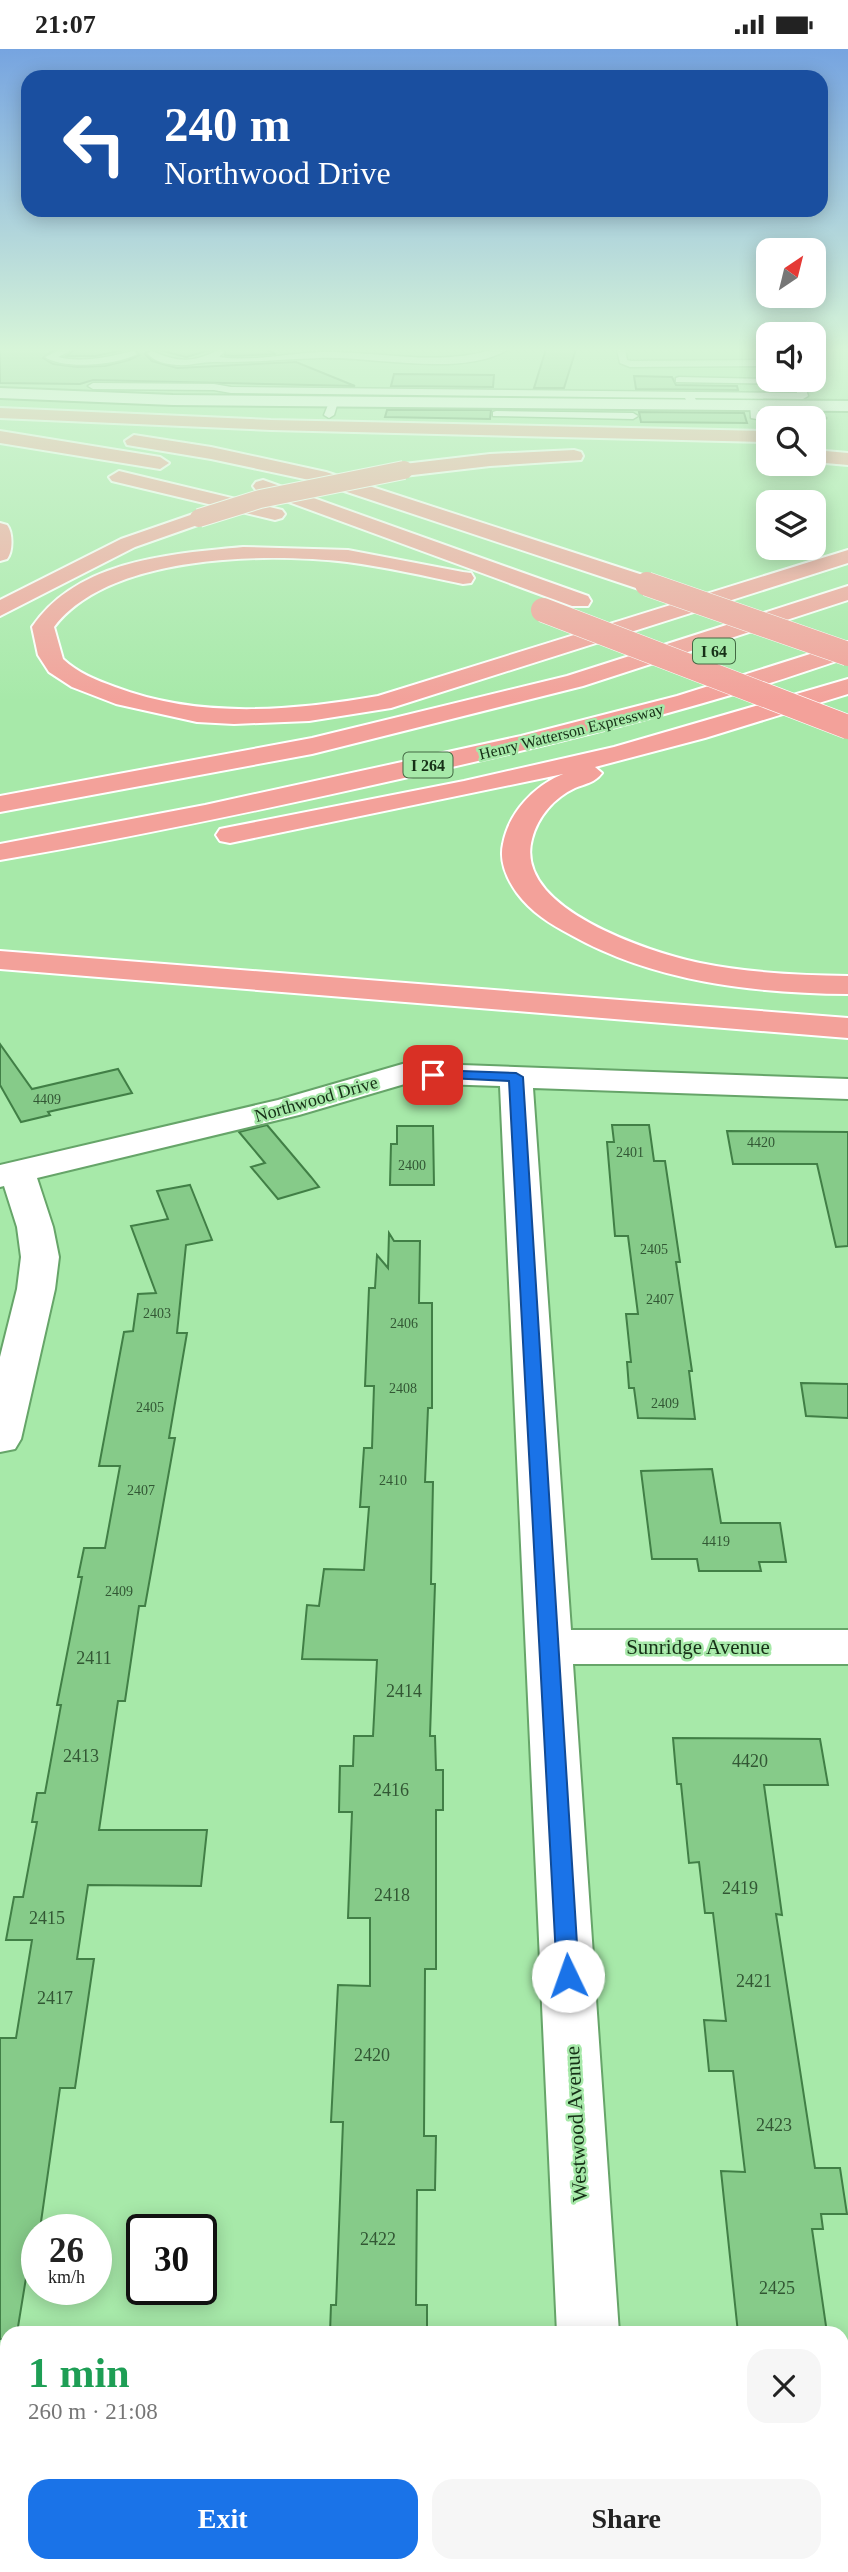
<!DOCTYPE html>
<meta charset="utf-8">
<style>
body{margin:0;font-family:"Times New Roman",serif;background:#f6f6f6;color:#222;height:100vh;display:flex;flex-direction:column;font-size:26px;white-space:nowrap}
*{box-sizing:border-box;margin:0}
p{font-size:23px;color:#767676}
.icon{flex:none;width:38px;height:38px;fill:none;stroke:currentColor;stroke-width:2;stroke-linecap:round;stroke-linejoin:round}
.map{position:relative;flex:1;overflow:hidden}
.details{position:absolute;left:0px;top:2277px;width:849px;height:247px;display:flex;flex-direction:column;background:#fff;border-radius:21px 21px 0 0;box-shadow:0 4px 18px #0003}
.details>*{flex:none}
.top-card{position:absolute;left:21px;top:21px;width:807px;height:147px;border-radius:21px;box-shadow:0 4px 18px #0003;background:#1a4fa0;color:#fff;overflow:hidden}
.needle{width:46px;rotate:35deg}
.buttons{position:absolute;left:756px;top:189px;display:grid;gap:14px}
.buttons a{display:grid;place-items:center;width:70px;height:70px;border-radius:14px;background:#fff;box-shadow:0 4px 18px #0003;font-size:35px}
.speed{position:absolute;left:21px;top:2165px;display:flex;gap:14px;font-size:35px;font-weight:700;text-align:center}
.speed>*{display:grid;place-content:center;width:91px;height:91px;border-radius:50%;background:#fff;box-shadow:0 4px 18px #0003;line-height:1}
.speed small{font-size:18px;font-weight:400}
.speed .limit{border:4px solid #111;border-radius:10px;background:#fff;color:#111}
.pin{position:absolute;display:grid;place-items:center;width:60px;height:60px;color:#fff;margin:-30px;border-radius:14px;box-shadow:0 4px 10px #0006}
.me{position:absolute;width:77px;margin:-38px;rotate:357deg;stroke-linejoin:round;filter:drop-shadow(0 0 5px #0008)}
.turn{display:flex;align-items:center;gap:24px;height:147px;padding:0 28px;font-size:32px}
.turn .icon{width:91px;height:91px;stroke-width:2.5}
.turn b{display:block;font-size:49px;line-height:60px}
.round{display:grid;place-items:center;flex:none;width:74px;height:74px;border-radius:21px;background:#f6f6f6}
.summary{display:flex;align-items:center;justify-content:space-between;height:119px;padding:0 28px}
h1{font-size:42px;font-weight:800;line-height:52px;color:#1e9e55}
.button{display:flex;gap:14px;margin-top:auto;padding:14px 28px}
.button a{flex:1;height:80px;border-radius:21px;background:#1a73e8;color:#fff;font-size:28px;font-weight:800;line-height:80px;text-align:center}
.button a+a{background:#f6f6f6;color:#222}
.status{display:flex;justify-content:space-between;align-items:center;height:49px;padding:0 35px;background:#fff;direction:ltr}
.status svg{height:19px;fill:currentColor}
.map>svg:first-child{display:block}
</style>
<div class="status"><b>21:07</b><svg viewBox="0 0 49 12"><path d="M0 12V9h3v3zM5 12V6h3v6zM10 12V3h3v9zM15 12V0h3v12zM26 1h20v11H26zM47 4h2v5h-2z"/></svg></div>
<div class="map">
<svg width="848" height="2523" viewBox="0 0 848 2523">
<rect width="100%" height="100%" fill="#a7e9a9"/>
<g fill="#86cb89" stroke="#417f46" stroke-width="2">
<polygon points="0,300 55,300 43,309 53,315 77,318 105,317 129,311 139,306 135,300 150,300 145,305 152,312 177,319 296,313 355,337 93,331 80,335 0,334"/>
<polygon points="76,300 129,300 95,307 66,307"/>
<polygon points="155,300 214,300 186,308"/>
<polygon points="225,300 265,300 276,305 232,307 225,306"/>
<polygon points="546,300 576,300 564,339 534,339"/>
<polygon points="394,325 494,326 493,338 391,337"/>
<polygon points="634,327 672,328 676,336 737,337 738,341 636,340"/>
<polygon points="387,361 491,361 490,370 385,368"/>
<polygon points="639,363 744,364 747,374 641,373"/>
<polygon points="0,995 32,1040 118,1020 132,1044 48,1063 50,1066 21,1073 0,1036"/>
<polygon points="267,1076 311,1128 319,1138 278,1150 251,1118 265,1114 239,1083"/>
<polygon points="612,1076 649,1076 654,1112 665,1112 680,1213 676,1213 692,1322 689,1322 695,1370 638,1369 634,1339 629,1339 627,1313 631,1313 626,1265 638,1265 628,1187 615,1187 607,1093 614,1093"/>
<polygon points="397,1077 433,1077 434,1136 390,1136 391,1095 397,1095"/>
<polygon points="727,1082 848,1083 848,1197 836,1198 817,1115 733,1115"/>
<polygon points="190,1136 212,1191 186,1196 177,1284 187,1284 169,1389 175,1389 145,1557 139,1557 125,1652 118,1652 99,1781 207,1781 201,1837 88,1836 77,1910 94,1910 75,2039 60,2039 40,2180 34,2180 17,2284 7,2284 7,2291 0,2290 0,1989 16,1989 32,1891 6,1891 14,1848 23,1848 37,1773 32,1773 37,1744 45,1744 61,1656 57,1656 82,1528 78,1528 84,1499 105,1499 120,1417 99,1417 124,1283 133,1282 138,1245 156,1244 131,1177 168,1170 157,1142"/>
<polygon points="389,1184 394,1192 420,1192 419,1254 432,1254 432,1359 428,1359 425,1433 433,1433 431,1535 435,1535 430,1687 435,1687 436,1721 443,1721 443,1761 436,1761 436,1920 425,1920 424,2087 436,2087 435,2141 417,2141 416,2256 427,2256 427,2284 330,2284 331,2256 336,2256 343,2073 331,2073 338,1936 370,1937 370,1869 348,1869 352,1763 339,1763 340,1717 353,1717 354,1687 373,1687 377,1611 302,1610 307,1556 319,1557 324,1520 364,1521 369,1458 360,1458 364,1399 372,1399 374,1337 365,1337 369,1239 375,1239 377,1206 388,1219"/>
<polygon points="801,1334 848,1335 848,1369 806,1367"/>
<polygon points="712,1420 721,1474 780,1474 786,1513 759,1513 761,1522 699,1522 697,1510 652,1510 641,1422"/>
<polygon points="673,1689 820,1690 828,1736 764,1736 782,1866 776,1865 815,2119 840,2119 847,2165 821,2165 823,2180 812,2180 827,2284 738,2284 721,2122 745,2123 733,2022 709,2022 704,1971 726,1972 713,1864 705,1864 699,1813 689,1814 681,1735 677,1735"/>
</g>
<g fill="none" stroke-linecap="round" stroke-linejoin="round">
<g stroke="#66a569" stroke-width="3">
<g id="service">
<path d="M62,300H74L58,308C82,314 109,308 133,302L137,305C118,316 64,321 45,308Z"/>
<path d="M495,300H509C462,329 373,307 320,309C283,310 250,314 213,313C201,313 189,317 177,316C166,315 155,313 148,305L152,302C179,314 194,314 220,300L224,303L219,308C254,313 288,304 322,303C380,302 438,318 495,300Z"/>
<polygon points="617,300 625,300 627,311 631,312 768,311 768,317 630,318 620,314"/>
<polygon points="679,328 803,331 808,347 803,350 695,349 698,356 693,359 690,358 685,349 231,344 214,341 93,340 88,337 93,334 214,335 231,338 797,344 795,335 676,333 676,329"/>
<polygon points="330,351 338,353 334,366 329,369 324,366"/>
<polygon points="750,355 756,355 760,366 821,366 826,369 814,372 814,369 768,369 768,372 751,369"/>
<polygon points="496,362 633,364 638,367 633,370 493,367 493,363"/>
</g>
</g>
<g stroke="#66a569" stroke-width="4">
<g id="minor">
<polygon points="0,339 173,346 848,352 848,362 173,356 0,349"/>
<polygon points="406,1014 848,1030 848,1050 533,1039 571,1581 848,1581 848,1615 573,1615 619,2284 557,2284 500,1037 408,1034 299,1066 37,1129 53,1178 59,1208 55,1240 21,1390 15,1400 0,1403 0,1308 17,1240 21,1208 17,1178 4,1137 0,1138 0,1116 278,1051"/>
<rect x="568" y="2516" width="68" height="7"/>
</g>
</g>
<g stroke="#fff" stroke-width="4">
<g id="motorway">
<polygon points="0,359 271,371 768,382 768,393 271,381 0,369"/>
<polygon points="0,382 160,408 169,414 160,420 0,394"/>
<polygon points="134,386 211,398 326,423 655,530 658,535 655,540 639,540 314,432 211,410 127,396 125,392"/>
<polygon points="574,401 581,403 583,407 581,411 490,417 404,427 394,421 404,415 490,405"/>
<polygon points="814,401 848,404 848,416 814,413"/>
<polygon points="119,422 282,461 285,465 282,469 275,471 112,432 109,428"/>
<polygon points="263,431 588,547 591,552 588,557 572,557 256,441 253,437 256,433"/>
<polygon points="199,463 206,465 209,469 206,473 135,498 0,567 0,551 121,490"/>
<path d="M0,474L7,476C13,483 13,503 7,510L0,512Z"/>
<path d="M243,498L348,501L463,523L471,524L474,529L471,534L463,535C425,527 386,518 347,513C264,504 110,505 54,578L63,610C78,624 96,631 115,638C199,670 291,662 378,647L848,501V514L391,659L309,672L234,675L197,673L116,655L72,638L49,623L38,606L32,578C78,511 169,505 243,498Z"/>
<polygon points="848,537 848,551 583,637 312,705 0,763 0,747 312,689 567,627"/>
<path d="M848,593V608C703,659 554,695 404,729C270,759 136,788 0,811V795L205,756L521,687L677,647Z"/>
<path d="M848,630V645L705,689L595,718L602,724C596,733 585,735 575,739C554,749 538,767 532,790C513,860 650,903 700,914C749,924 798,926 848,927V945C753,944 655,933 571,886C550,875 531,863 517,844C507,830 499,813 503,795C509,763 534,737 563,725L230,794L220,792L216,786L220,780L230,778L464,732L614,698Z"/>
<polygon points="0,902 848,969 848,989 0,920"/>
</g>
</g>
<use href="#service" fill="#fff" fill-rule="evenodd"/>
<use href="#minor" fill="#fff" fill-rule="evenodd"/>
<use href="#motorway" fill="#f3a19a" fill-rule="evenodd"/>
<g stroke="#fff" stroke-width="20" stroke-linecap="butt">
<polyline id="motorway-bridge-far1" points="199,469 260,450 404,421"/>
</g>
<g stroke="#fff" stroke-width="25" stroke-linecap="butt">
<g id="motorway-bridge">
<polyline points="647,535 848,605"/>
<polyline points="543,561 848,678"/>
</g>
</g>
<use href="#motorway-bridge-far1" stroke="#f3a19a" stroke-width="18"/>
<use href="#motorway-bridge" stroke="#f3a19a" stroke-width="24"/>
</g>
<linearGradient id="sky" x2="0" y2="1"><stop stop-color="#76a4e0"/><stop offset="0.46" stop-color="#d7f5d8"/><stop offset="1" stop-color="#d7f5d8" stop-opacity="0"/></linearGradient>
<rect width="848" height="653" fill="url(#sky)"/>
<polygon fill="#1a73e8" stroke="#114b97" stroke-width="2" points="433,1021 516,1024 523,1028 579,1927 576,1934 568,1937 560,1934 557,1927 509,1032 428,1028 428,1023"/>
<g text-anchor="middle" stroke-width="5" stroke-linejoin="round" paint-order="stroke">
<g font-size="14" fill="#325734">
<text x="47" y="1055">4409</text>
<text x="761" y="1098">4420</text>
<text x="630" y="1108">2401</text>
<text x="412" y="1121">2400</text>
<text x="654" y="1205">2405</text>
<text x="660" y="1255">2407</text>
<text x="157" y="1269">2403</text>
<text x="404" y="1279">2406</text>
<text x="403" y="1344">2408</text>
<text x="665" y="1359">2409</text>
<text x="150" y="1363">2405</text>
<text x="393" y="1436">2410</text>
<text x="141" y="1446">2407</text>
<text x="716" y="1497">4419</text>
<text x="119" y="1547">2409</text>
</g>
<g fill="#a7e9a9" stroke="#426843" stroke-width="2">
<rect x="693" y="589.5" width="42" height="25" rx="5"/>
<rect x="403.5" y="703.5" width="49" height="25" rx="5"/>
</g>
<g font-size="16" font-weight="bold" fill="#163017">
<text x="714" y="608">I 64</text>
<text x="428" y="722">I 264</text>
</g>
<g font-size="16" fill="#163017" stroke="#a7e9a9">
<text transform="translate(571 682) rotate(-14)" y="6">Henry Watterson Expressway</text>
</g>
<g font-size="18" fill="#163017" stroke="#a7e9a9">
<text transform="translate(316 1050) rotate(-16)" y="6">Northwood Drive</text>
</g>
<g font-size="18" fill="#325734">
<text x="94" y="1615">2411</text>
<text x="404" y="1648">2414</text>
<text x="81" y="1713">2413</text>
<text x="750" y="1718">4420</text>
<text x="391" y="1747">2416</text>
<text x="740" y="1845">2419</text>
<text x="392" y="1852">2418</text>
<text x="47" y="1875">2415</text>
<text x="754" y="1938">2421</text>
<text x="55" y="1955">2417</text>
<text x="372" y="2012">2420</text>
<text x="774" y="2082">2423</text>
<text x="378" y="2196">2422</text>
<text x="777" y="2245">2425</text>
</g>
<g font-size="21" fill="#163017" stroke="#a7e9a9">
<text x="698" y="1605">Sunridge Avenue</text>
<text transform="translate(576 2075) rotate(-93)" y="7">Westwood Avenue</text>
</g>
</g>
</svg>
<div class="buttons">
<a><svg class="needle" viewBox="-14 -14 28 28"><path d="M0-13l5 13h-10z" fill="#e53935"/><path d="M0 13l5-13h-10z" fill="#767676"/></svg></a>
<a><svg class="icon" aria-label="sound" viewBox="0 0 24 24"><path d="M4 9h4l5-4v14l-5-4H4zM17 9q2 3 0 6"/></svg></a>
<a><svg class="icon" aria-label="search" viewBox="0 0 24 24"><circle cx="10" cy="10" r="6"/><path d="M15 15l6 6"/></svg></a>
<a><svg class="icon" aria-label="layers" viewBox="0 0 24 24"><path d="M12 4l9 5-9 5-9-5zM3 14l9 5 9-5"/></svg></a>
</div>
<div class="speed"><div>26<small>km/h</small></div><div class="limit">30</div></div>
<div class="pin" style="left:433px;top:1026px;background:#d93025"><svg class="icon" aria-label="arrive" viewBox="0 0 24 24"><path d="M6 21V4h12l-3 4 3 4H6"/></svg></div>
<svg class="me" style="left:568px;top:1927px" viewBox="-20 -20 40 40"><circle r="19" fill="#fff"/><path d="M0-13L10 11 0 6-10 11z" fill="#1a73e8"/></svg>
<div class="top-card">
<div class="turn"><svg class="icon" aria-label="left" viewBox="0 0 24 24"><path d="M17 20v-9H6M10 6l-5 5 5 5"/></svg><div><b>240 m</b>Northwood Drive</div></div>
</div>
<section class="details">
<div class="summary"><div><h1>1 min</h1><p>260 m · 21:08</p></div><a class="round"><svg class="icon" aria-label="close" viewBox="0 0 24 24"><path d="M6 6l12 12M18 6L6 18"/></svg></a></div>
<div class="button"><a>Exit</a><a>Share</a></div>
</section>
</div>
